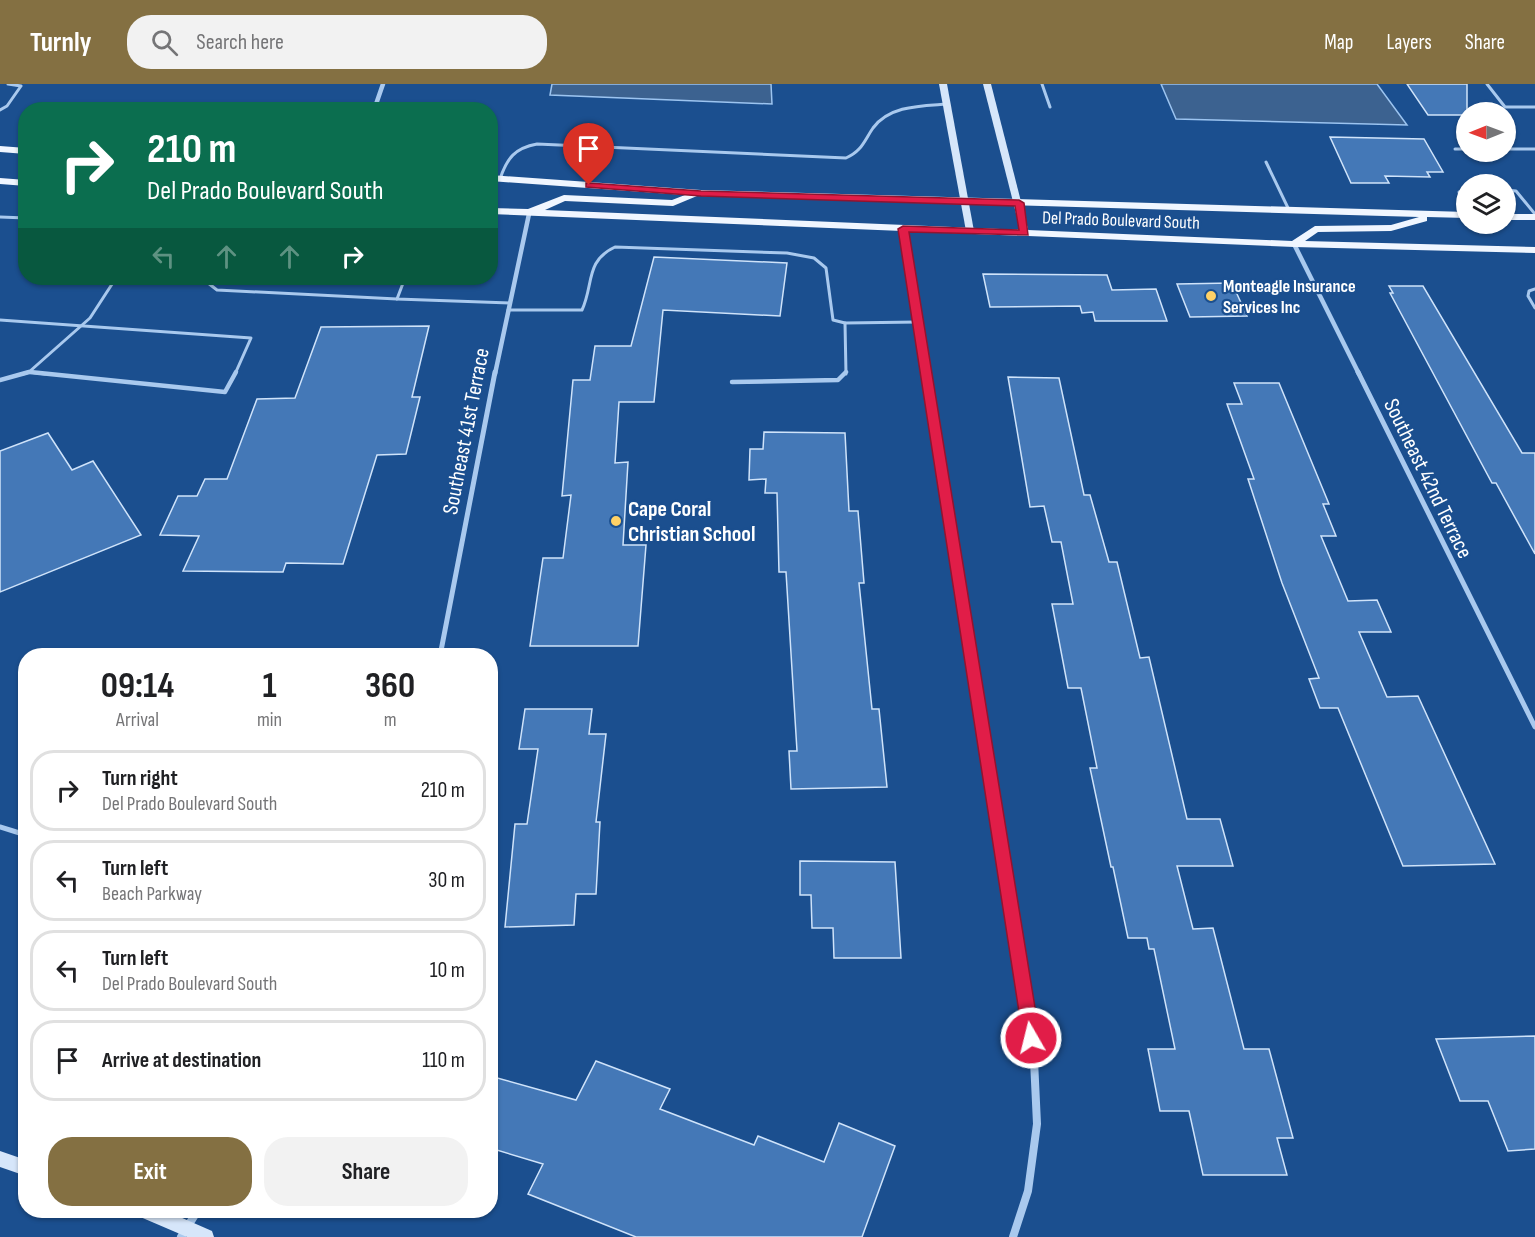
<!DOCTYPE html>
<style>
body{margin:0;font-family:"Sofia Sans Condensed",sans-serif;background:#f2f2f2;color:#202124;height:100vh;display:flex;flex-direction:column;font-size:22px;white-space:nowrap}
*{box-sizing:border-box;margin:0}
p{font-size:20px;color:#757577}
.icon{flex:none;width:33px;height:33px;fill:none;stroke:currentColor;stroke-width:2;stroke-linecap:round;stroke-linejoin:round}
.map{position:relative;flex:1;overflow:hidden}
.details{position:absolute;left:18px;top:564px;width:480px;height:570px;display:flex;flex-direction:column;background:#fff;border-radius:24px;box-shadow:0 2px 4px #0004}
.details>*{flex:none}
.hud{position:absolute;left:18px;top:18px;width:480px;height:183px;border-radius:24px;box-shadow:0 2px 4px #0004;background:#0b6e4f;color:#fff;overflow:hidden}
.needle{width:39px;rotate:269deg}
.fabs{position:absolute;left:1456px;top:18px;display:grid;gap:12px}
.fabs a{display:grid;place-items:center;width:60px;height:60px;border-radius:50%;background:#fff;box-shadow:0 2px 4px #0004;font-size:30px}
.pin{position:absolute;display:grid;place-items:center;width:51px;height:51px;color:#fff;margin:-62px -26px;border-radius:50% 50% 50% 0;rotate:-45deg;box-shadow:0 0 6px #0007}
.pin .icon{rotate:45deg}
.me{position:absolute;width:66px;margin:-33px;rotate:352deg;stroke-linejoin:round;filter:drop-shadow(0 0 4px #0008)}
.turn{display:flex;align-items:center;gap:21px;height:126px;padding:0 30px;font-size:27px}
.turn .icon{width:78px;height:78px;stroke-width:2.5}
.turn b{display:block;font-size:42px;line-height:51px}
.lanes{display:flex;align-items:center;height:57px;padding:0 30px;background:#0003;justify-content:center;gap:30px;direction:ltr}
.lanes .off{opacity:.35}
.eta{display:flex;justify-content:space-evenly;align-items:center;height:102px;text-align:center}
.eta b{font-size:36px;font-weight:700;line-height:42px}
.primary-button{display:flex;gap:12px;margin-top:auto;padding:12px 30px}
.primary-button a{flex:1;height:69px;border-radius:24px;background:#847042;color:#fff;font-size:24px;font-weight:700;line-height:69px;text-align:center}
.primary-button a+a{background:#f2f2f2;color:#202124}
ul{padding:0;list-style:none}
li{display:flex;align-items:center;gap:18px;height:81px;margin:0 12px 9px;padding:0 18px;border:3px solid #e0e0e0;border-radius:24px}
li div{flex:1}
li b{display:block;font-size:22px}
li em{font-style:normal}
header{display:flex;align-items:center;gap:36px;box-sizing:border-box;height:84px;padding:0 30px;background:#847042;color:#fff}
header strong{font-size:28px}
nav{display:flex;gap:33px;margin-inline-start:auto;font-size:21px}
.search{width:420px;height:54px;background:#f2f2f2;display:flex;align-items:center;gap:15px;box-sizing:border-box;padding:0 21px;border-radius:24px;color:#757577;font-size:22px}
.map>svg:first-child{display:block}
</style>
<header>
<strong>Turnly</strong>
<div class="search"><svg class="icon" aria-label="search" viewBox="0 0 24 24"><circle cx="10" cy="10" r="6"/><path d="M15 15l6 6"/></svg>Search here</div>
<nav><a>Map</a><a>Layers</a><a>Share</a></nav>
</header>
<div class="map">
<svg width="1535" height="1153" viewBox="0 0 1535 1153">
<rect width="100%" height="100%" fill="#1b4f8f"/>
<g fill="#3c6290" stroke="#9cc4f0" stroke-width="1.5">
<polygon points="552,0 771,0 772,20 550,11"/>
<polygon points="1161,0 1377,0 1407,41 1176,35"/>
</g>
<g fill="#4478b7" stroke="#cfe3fa" stroke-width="1.5">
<polygon points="1407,0 1467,0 1467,31 1428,31"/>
<polygon points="1330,53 1424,55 1443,88 1427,88 1430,93 1385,92 1389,99 1351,99"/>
<polygon points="654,173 787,179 780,232 663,226 654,318 619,318 615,379 628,378 623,461 646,461 638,562 530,562 543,474 563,474 571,411 562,412 573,296 590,296 595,262 631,262"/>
<polygon points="983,190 1107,191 1112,206 1156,205 1167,237 1095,237 1093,228 1082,229 1080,222 990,223"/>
<polygon points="1232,199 1247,232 1190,233 1177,200"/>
<polygon points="1389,202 1423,202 1522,369 1535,369 1535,470 1496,399 1492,399 1390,209 1393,209"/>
<polygon points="429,242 412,313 420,313 406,370 377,371 343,480 286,479 283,488 183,487 199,452 160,451 178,412 197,412 205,395 227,395 257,315 295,314 321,243"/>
<polygon points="1008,293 1059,294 1084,411 1090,411 1109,478 1117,478 1140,574 1149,573 1187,735 1220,735 1233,782 1177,782 1193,845 1213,844 1244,965 1269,965 1293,1054 1277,1054 1287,1091 1203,1091 1189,1027 1160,1027 1148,965 1175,965 1154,865 1149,865 1147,854 1128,854 1113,783 1111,783 1090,684 1097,684 1081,604 1068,604 1052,520 1073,520 1061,458 1052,458 1044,422 1030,423"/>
<polygon points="1234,299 1279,299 1329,420 1323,420 1336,452 1321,452 1348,517 1377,516 1391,548 1359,548 1387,613 1418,612 1495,780 1403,782 1338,624 1320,624 1309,595 1319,594 1282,499 1248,395 1254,395 1227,320 1242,320"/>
<polygon points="764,348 845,349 849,427 858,427 864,499 859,499 872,625 879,625 887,703 791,705 789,667 797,667 786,488 779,488 777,409 765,409 766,395 749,396 750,365 763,365"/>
<polygon points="48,349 72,386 93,377 141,451 0,508 0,367"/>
<polygon points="525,625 592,625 589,650 606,650 596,738 600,738 596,810 576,810 574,841 505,843 515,740 527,740 538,665 519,665"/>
<polygon points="800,777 895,778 901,874 834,874 833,844 812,844 811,811 800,811"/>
<polygon points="1535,952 1535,1065 1508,1067 1488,1017 1460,1017 1436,955"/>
<polygon points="596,977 670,1005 660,1025 754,1061 758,1052 824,1078 839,1039 895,1062 862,1153 636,1153 528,1110 543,1080 490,1064 490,992 576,1016"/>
</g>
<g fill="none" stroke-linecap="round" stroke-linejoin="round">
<g stroke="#a9c9ee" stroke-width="3">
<polyline points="1042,0 1050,23"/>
<polyline points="1487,0 1505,23 1535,23"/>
<polyline points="0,26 7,22 21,2 8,0"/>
<polyline points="1455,65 1467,65"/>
<polyline points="1506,65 1535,65"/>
<polyline points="1266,78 1289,126"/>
<path d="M500,95C507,74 515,64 537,60L846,74C862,67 864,57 873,44C890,21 922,22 947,20"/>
<polyline points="1506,106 1516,107 1535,130"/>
<polyline points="1465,131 1459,108 1467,106"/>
<polyline points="0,133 26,134"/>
<polyline points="211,194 208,199 217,206 397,215"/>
<polyline points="405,194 397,215 510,219"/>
<polyline points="113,198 208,199"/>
<polyline points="1535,205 1529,207 1528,212 1535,224"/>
<path d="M508,226H582C594,200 585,177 615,163L787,169L814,174L826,184L833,236L845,239L918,238"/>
<polyline points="0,236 251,254 235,290"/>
<polyline points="845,239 846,290"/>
<polyline points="29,288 45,290"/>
<polyline points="23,290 29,288 90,234 116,194"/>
</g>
<g stroke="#a9c9ee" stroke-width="4.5">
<polyline points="30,288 225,308 236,288"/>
<polyline points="0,296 29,288"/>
<polyline points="732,298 838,296 846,288"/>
</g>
<polyline stroke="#a9c9ee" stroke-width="5" points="0,743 26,751"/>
<g stroke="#a9c9ee" stroke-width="4.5">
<polyline points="374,26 383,0"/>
<polyline points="903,145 925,290"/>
<polyline points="1294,160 1359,290"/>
<polyline points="495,290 529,130"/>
</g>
<g stroke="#a9c9ee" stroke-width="5">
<polyline points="925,288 986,665"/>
<polyline points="1358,288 1535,643"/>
<polyline points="440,572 495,288"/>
</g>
<g stroke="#a9c9ee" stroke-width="8">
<polyline points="986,664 1016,843 1034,976 1037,1040 1028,1107 1013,1153"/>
<polyline points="181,1153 198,1126"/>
</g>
<g fill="#d6e6fa" fill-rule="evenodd">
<polygon points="939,0 947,0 974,147 970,150 966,147"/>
<polygon points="983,0 991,0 1029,149 1028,151 1021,149"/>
<polygon points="0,1067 26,1076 26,1092 0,1083"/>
<polygon points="136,1126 164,1126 212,1147 214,1153 187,1153 138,1132"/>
</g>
<g fill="#f0f6ff" fill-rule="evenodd">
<polygon points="0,62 26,64 26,70 0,68"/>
<path d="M490,91L701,106L1467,128V134L1427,133V137L1391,147L1318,148L1305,157L1535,163V169L1294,163L490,130V124L528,125L564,111L672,116L685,111L490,97ZM697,112H701L1419,133L1391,141L1315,142L1292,157L545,126L565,117L673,122Z"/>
<polygon points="0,94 26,96 26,102 0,100"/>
<rect x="1506" y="130" width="29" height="6"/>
</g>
</g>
<polygon fill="#e11d48" stroke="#92132f" stroke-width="1.5" points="589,99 701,107 1019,116 1024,119 1028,151 909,148 1040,954 1037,960 1031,962 1025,960 1023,954 898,145 903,142 1019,146 1015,122 701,112 586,103 586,99"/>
<g fill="#ffd166" stroke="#1b4f8f" stroke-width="2">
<circle cx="1211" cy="212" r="6"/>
<circle cx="616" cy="437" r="6"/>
</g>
<g text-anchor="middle" stroke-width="4.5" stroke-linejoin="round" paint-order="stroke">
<g font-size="18" fill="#fff" stroke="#1b4f8f">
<text transform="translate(1121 136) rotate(2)" y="6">Del Prado Boulevard South</text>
</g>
<g font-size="18" font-weight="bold" fill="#fff" stroke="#1b4f8f" text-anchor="start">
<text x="1223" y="208">Monteagle Insurance<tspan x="1223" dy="21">Services Inc</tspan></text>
</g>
<g font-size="22" fill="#fff" stroke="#1b4f8f">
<text transform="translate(465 347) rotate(-79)" y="8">Southeast 41st Terrace</text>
<text transform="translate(1429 394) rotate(64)" y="8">Southeast 42nd Terrace</text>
</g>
<g font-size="22" font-weight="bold" fill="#fff" stroke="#1b4f8f" text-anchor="start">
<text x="628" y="432">Cape Coral<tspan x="628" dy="25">Christian School</tspan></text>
</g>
</g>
</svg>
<div class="fabs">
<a><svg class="needle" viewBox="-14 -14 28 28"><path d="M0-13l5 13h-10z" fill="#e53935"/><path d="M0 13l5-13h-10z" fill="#757577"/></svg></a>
<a><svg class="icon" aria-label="layers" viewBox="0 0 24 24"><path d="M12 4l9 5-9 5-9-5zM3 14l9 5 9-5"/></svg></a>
</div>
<div class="pin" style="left:589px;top:101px;background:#d93025"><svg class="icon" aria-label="arrive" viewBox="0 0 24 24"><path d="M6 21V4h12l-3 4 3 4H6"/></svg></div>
<svg class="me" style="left:1031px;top:954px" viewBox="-20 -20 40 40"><circle r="17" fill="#e11d48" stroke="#fff" stroke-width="3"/><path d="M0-11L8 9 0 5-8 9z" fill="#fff"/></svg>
<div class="hud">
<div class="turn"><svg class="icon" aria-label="right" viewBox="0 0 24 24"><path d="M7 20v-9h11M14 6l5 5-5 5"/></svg><div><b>210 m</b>Del Prado Boulevard South</div></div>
<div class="lanes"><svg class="icon off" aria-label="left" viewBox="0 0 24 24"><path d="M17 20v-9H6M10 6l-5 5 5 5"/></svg><svg class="icon off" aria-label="ahead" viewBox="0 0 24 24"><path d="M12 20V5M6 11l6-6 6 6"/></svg><svg class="icon off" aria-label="ahead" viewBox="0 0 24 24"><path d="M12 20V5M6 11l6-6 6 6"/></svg><svg class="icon" aria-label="right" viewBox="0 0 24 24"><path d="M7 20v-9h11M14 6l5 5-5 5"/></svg></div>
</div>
<section class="details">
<div class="eta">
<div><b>09:14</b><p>Arrival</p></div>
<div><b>1</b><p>min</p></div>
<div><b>360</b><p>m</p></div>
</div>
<ul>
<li><svg class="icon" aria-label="right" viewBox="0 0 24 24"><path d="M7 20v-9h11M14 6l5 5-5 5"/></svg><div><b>Turn right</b><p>Del Prado Boulevard South</p></div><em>210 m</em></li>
<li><svg class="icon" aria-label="left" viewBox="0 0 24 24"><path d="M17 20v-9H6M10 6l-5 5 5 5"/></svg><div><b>Turn left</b><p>Beach Parkway</p></div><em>30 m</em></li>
<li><svg class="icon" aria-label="left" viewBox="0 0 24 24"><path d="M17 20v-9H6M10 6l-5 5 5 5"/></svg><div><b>Turn left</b><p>Del Prado Boulevard South</p></div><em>10 m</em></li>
<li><svg class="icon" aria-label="arrive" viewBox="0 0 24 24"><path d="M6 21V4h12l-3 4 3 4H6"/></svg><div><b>Arrive at destination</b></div><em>110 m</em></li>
</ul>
<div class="primary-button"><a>Exit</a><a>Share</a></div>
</section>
</div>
